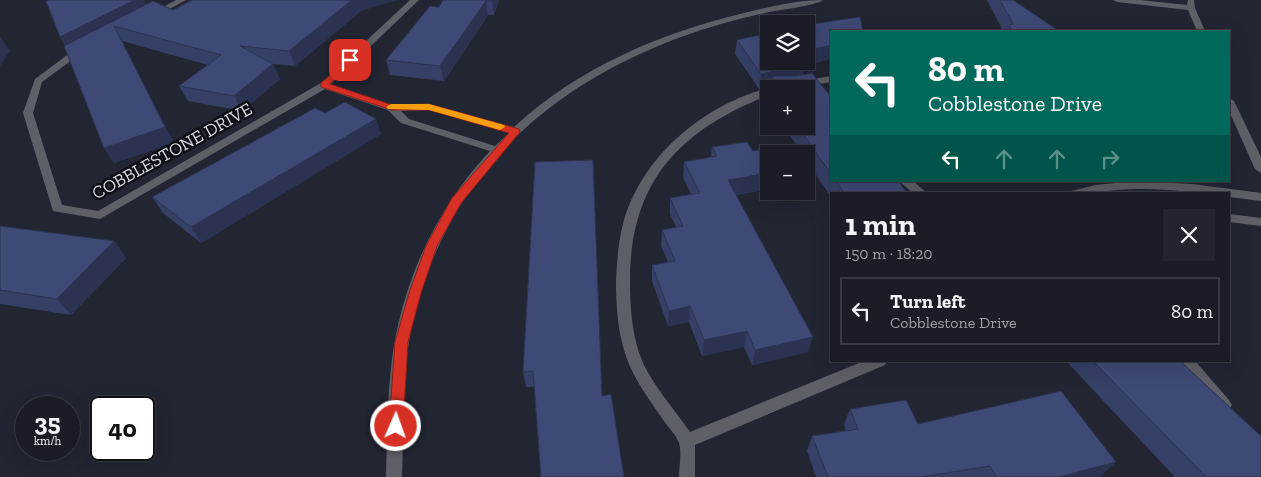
<!DOCTYPE html>
<meta charset="utf-8">
<style>
body{margin:0;font-family:"Zilla Slab",serif;background:#23252e;color:#f1f3f6;height:100vh;display:flex;flex-direction:column;font-size:19px;white-space:nowrap}
*{box-sizing:border-box;margin:0}
p{font-size:16px;color:#9fa1a7}
.icon{flex:none;width:28px;height:28px;fill:none;stroke:currentColor;stroke-width:2;stroke-linecap:round;stroke-linejoin:round}
.map{position:relative;flex:1;overflow:hidden}
.sheet{position:absolute;left:830px;top:192px;width:400px;height:170px;display:flex;flex-direction:column;background:#1a1c26;border-radius:0px;box-shadow:0 5px 20px #0002,0 0 0 1px #383a43}
.sheet>*{flex:none}
.guide{position:absolute;left:830px;top:30px;width:400px;height:152px;border-radius:0px;box-shadow:0 5px 20px #0002,0 0 0 1px #383a43;background:#00695c;color:#fff;overflow:hidden}
.fabs{position:absolute;left:760px;top:15px;display:grid;gap:10px}
.fabs a{display:grid;place-items:center;width:55px;height:55px;border-radius:0px;background:#1a1c26;box-shadow:0 5px 20px #0002,0 0 0 1px #383a43;font-size:25px}
.speed{position:absolute;left:15px;top:396px;display:flex;gap:10px;font-size:25px;font-weight:700;text-align:center}
.speed>*{display:grid;place-content:center;width:65px;height:65px;border-radius:50%;background:#1a1c26;box-shadow:0 5px 20px #0002,0 0 0 1px #383a43;line-height:1}
.speed small{font-size:12px;font-weight:400}
.speed .limit{border:2px solid #111;border-radius:8px;background:#fff;color:#111}
.pin{position:absolute;display:grid;place-items:center;width:42px;height:42px;color:#fff;margin:-21px;border-radius:10px;box-shadow:0 2px 8px #0006}
.me{position:absolute;width:55px;margin:-28px;rotate:2deg;stroke-linejoin:round;filter:drop-shadow(0 0 4px #0008)}
.turn{display:flex;align-items:center;gap:18px;height:105px;padding:0 15px;font-size:22px}
.turn .icon{width:65px;height:65px;stroke-width:2.5}
.turn b{display:block;font-size:35px;line-height:42px}
.lanes{display:flex;align-items:center;height:48px;padding:0 15px;background:#0003;justify-content:center;gap:25px;direction:ltr}
.lanes .off{opacity:.35}
.round{display:grid;place-items:center;flex:none;width:52px;height:52px;border-radius:0px;background:#23252e}
.head{display:flex;align-items:center;justify-content:space-between;height:85px;padding:0 15px}
h1{font-size:30px;font-weight:700;line-height:38px}
ul{padding:0;list-style:none}
li{display:flex;align-items:center;gap:15px;height:68px;margin:0 10px 8px;padding:0 5px;border:2px solid #383a43;border-radius:0px}
li div{flex:1}
li b{display:block;font-size:19px}
li em{font-style:normal}
.map>svg:first-child{display:block}
</style>
<div class="map">
<svg width="1261" height="477" viewBox="0 0 1261 477">
<rect width="100%" height="100%" fill="#222632"/>
<g fill="none" stroke-linecap="round" stroke-linejoin="round">
<g fill="#5e6067" fill-rule="evenodd">
<polygon points="176,0 186,0 155,17 148,15"/>
<path d="M410,0H419L331,84L393,105L429,104L514,127C578,68 660,33 744,13C770,7 796,0 823,0C815,6 777,10 765,13C737,19 708,27 681,37C538,90 437,187 409,342C401,386 404,432 402,477H386C387,438 387,398 392,359C402,282 437,207 490,151L401,123L388,110L325,89L100,219L53,211L23,113L35,79L70,53L80,48H86V52L76,57L42,82L33,113L62,205L98,211L321,83ZM429,110L509,133L495,146L409,119L401,111Z"/>
<polygon points="1113,0 1140,0 1187,5 1188,0 1194,0 1195,8 1205,31 1197,31 1188,10 1117,2"/>
<polygon points="831,76 831,82 802,87 797,84 802,81"/>
<path d="M769,88L772,89H769V95C680,130 630,181 630,281C630,307 632,338 643,363C655,388 675,410 690,432L864,361H887L885,365L695,445V477H679C679,467 682,453 679,443C677,436 668,427 664,421C651,402 635,381 627,359C618,335 616,307 616,281C617,262 618,243 623,224C641,157 703,105 769,88Z"/>
<polygon points="1229,98 1234,101 1261,157 1261,173 1255,169 1229,111"/>
<polygon points="899,181 913,181 928,194 914,194"/>
<path d="M1134,181L1192,184L1261,193V201L1229,197V194C1200,194 1172,189 1143,189C1118,188 1094,194 1069,194L1071,191L1096,185Z"/>
<polygon points="1229,214 1261,218 1261,226 1229,222"/>
<polygon points="1179,361 1195,361 1229,400 1232,405 1229,410 1224,412 1219,410"/>
</g>
</g>
<g fill="#363f65">
<polygon points="443,0 499,0 494,15 488,15 444,81 390,75 386,60 439,7"/>
<polygon points="987,0 1013,0 1059,31 1003,31"/>
<polygon points="146,4 173,10 361,11 295,66 273,64 280,79 242,111 188,101 179,86 208,65 122,41 174,143 114,163 104,148 65,46 60,37"/>
<polygon points="831,31 831,59 804,66 803,74 831,97 831,181 898,181 908,194 831,194 831,197 806,160 806,154 802,154 784,126 806,126 806,89 769,89 769,104 765,99 767,87 759,89 735,54 737,40"/>
<polygon points="325,113 381,134 201,243 163,213 152,197"/>
<polygon points="712,147 769,189 736,195 808,352 752,365 744,347 702,356 689,322 668,326 652,281 652,265 668,262 661,246 662,230 676,227 670,214 670,198 691,194 683,178 684,162 711,157"/>
<polygon points="535,162 602,396 624,477 535,387 526,387 523,372"/>
<polygon points="0,226 114,241 126,258 71,315 0,304"/>
<polygon points="1066,361 1180,361 1261,477 1175,477"/>
<polygon points="850,409 918,424 1102,477 816,477 807,451 812,436 846,431 844,424"/>
</g>
<g fill="#2c3352">
<polygon points="135,0 144,0 150,11 114,26 174,143 114,163 104,148 69,51 60,37"/>
<polygon points="352,0 397,0 361,11 295,66 289,51"/>
<polygon points="492,0 499,0 494,15 492,1"/>
<polygon points="486,1 488,15 444,81 440,66"/>
<polygon points="0,37 10,51 0,66"/>
<polygon points="831,45 831,59 804,66 802,79 768,83 767,87 759,89 761,74 795,61 806,61 806,51"/>
<polygon points="273,64 280,79 242,111 234,96"/>
<polygon points="376,119 381,134 201,243 191,227"/>
<polygon points="769,173 769,189 726,196 728,180"/>
<polygon points="114,241 126,258 71,315 57,299"/>
<polygon points="690,306 689,322 668,326 669,311"/>
<polygon points="747,331 744,347 702,356 704,340"/>
<polygon points="813,337 808,352 752,365 755,350"/>
<polygon points="1116,462 1100,477 1059,477"/>
</g>
<g fill="#3f4975" stroke="#2c3352">
<polygon points="49,0 135,0 60,37 46,1"/>
<polygon points="192,0 352,0 289,51 240,46 273,64 234,96 179,86 221,55 114,26 165,127 104,148 64,46 153,1 173,10"/>
<polygon points="443,0 492,0 492,1 486,1 440,66 386,60 430,6 439,7"/>
<polygon points="1000,0 1013,0 1059,31 1012,31 1009,25 1013,24"/>
<polygon points="860,17 863,31 831,31 831,45 806,51 806,25"/>
<polygon points="769,33 769,61 803,61 805,64 761,74 737,40"/>
<polygon points="812,73 831,97 831,174 798,126 806,126 806,89 772,89 768,83 772,81 773,76 796,76"/>
<polygon points="345,102 376,119 191,227 152,197 315,108 325,113"/>
<polygon points="747,142 753,151 795,144 796,154 769,154 769,173 728,180 813,337 755,350 747,331 704,340 690,306 669,311 652,265 675,261 662,230 683,226 670,198 700,193 684,162 717,156 712,147"/>
<polygon points="593,160 602,396 611,394 624,477 541,477 533,371 523,372 535,162"/>
<polygon points="836,181 898,181 908,194 845,194"/>
<polygon points="0,226 114,241 57,299 0,290"/>
<polygon points="1093,361 1180,361 1261,436 1261,477 1206,477"/>
<polygon points="1061,391 1116,462 1059,477 997,477 990,466 921,477 828,477 812,436 858,429 850,409 906,400 918,424"/>
</g>
<polygon fill="#d93025" stroke="#8d1f18" points="350,58 353,59 353,62 330,84 392,105 429,104 519,129 520,132 461,203 437,246 421,293 408,342 403,426 401,431 396,433 391,431 389,426 395,342 409,293 426,246 452,198 509,133 429,110 392,110 321,87 321,83"/>
<polygon fill="#f59e0b" points="391,104 429,104 504,125 505,127 500,130 429,110 388,109 386,107"/>
<g text-anchor="middle" stroke-width="5" stroke-linejoin="round" paint-order="stroke">
<g font-size="18" fill="#d8dbe3" stroke="#0d0f15">
<text transform="translate(172 151) rotate(-29)" y="6">COBBLESTONE DRIVE</text>
</g>
</g>
</svg>
<div class="fabs">
<a><svg class="icon" aria-label="layers" viewBox="0 0 24 24"><path d="M12 4l9 5-9 5-9-5zM3 14l9 5 9-5"/></svg></a>
<a>+</a>
<a>−</a>
</div>
<div class="speed"><div>35<small>km/h</small></div><div class="limit">40</div></div>
<div class="pin" style="left:350px;top:60px;background:#d93025"><svg class="icon" aria-label="arrive" viewBox="0 0 24 24"><path d="M6 21V4h12l-3 4 3 4H6"/></svg></div>
<svg class="me" style="left:396px;top:426px" viewBox="-20 -20 40 40"><circle r="17" fill="#d93025" stroke="#fff" stroke-width="3"/><path d="M0-11L8 9 0 5-8 9z" fill="#fff"/></svg>
<div class="guide">
<div class="turn"><svg class="icon" aria-label="left" viewBox="0 0 24 24"><path d="M17 20v-9H6M10 6l-5 5 5 5"/></svg><div><b>80 m</b>Cobblestone Drive</div></div>
<div class="lanes"><svg class="icon" aria-label="left" viewBox="0 0 24 24"><path d="M17 20v-9H6M10 6l-5 5 5 5"/></svg><svg class="icon off" aria-label="ahead" viewBox="0 0 24 24"><path d="M12 20V5M6 11l6-6 6 6"/></svg><svg class="icon off" aria-label="ahead" viewBox="0 0 24 24"><path d="M12 20V5M6 11l6-6 6 6"/></svg><svg class="icon off" aria-label="right" viewBox="0 0 24 24"><path d="M7 20v-9h11M14 6l5 5-5 5"/></svg></div>
</div>
<section class="sheet">
<div class="head"><div><h1>1 min</h1><p>150 m · 18:20</p></div><a class="round"><svg class="icon" aria-label="close" viewBox="0 0 24 24"><path d="M6 6l12 12M18 6L6 18"/></svg></a></div>
<ul>
<li><svg class="icon" aria-label="left" viewBox="0 0 24 24"><path d="M17 20v-9H6M10 6l-5 5 5 5"/></svg><div><b>Turn left</b><p>Cobblestone Drive</p></div><em>80 m</em></li>
</ul>
</section>
</div>
